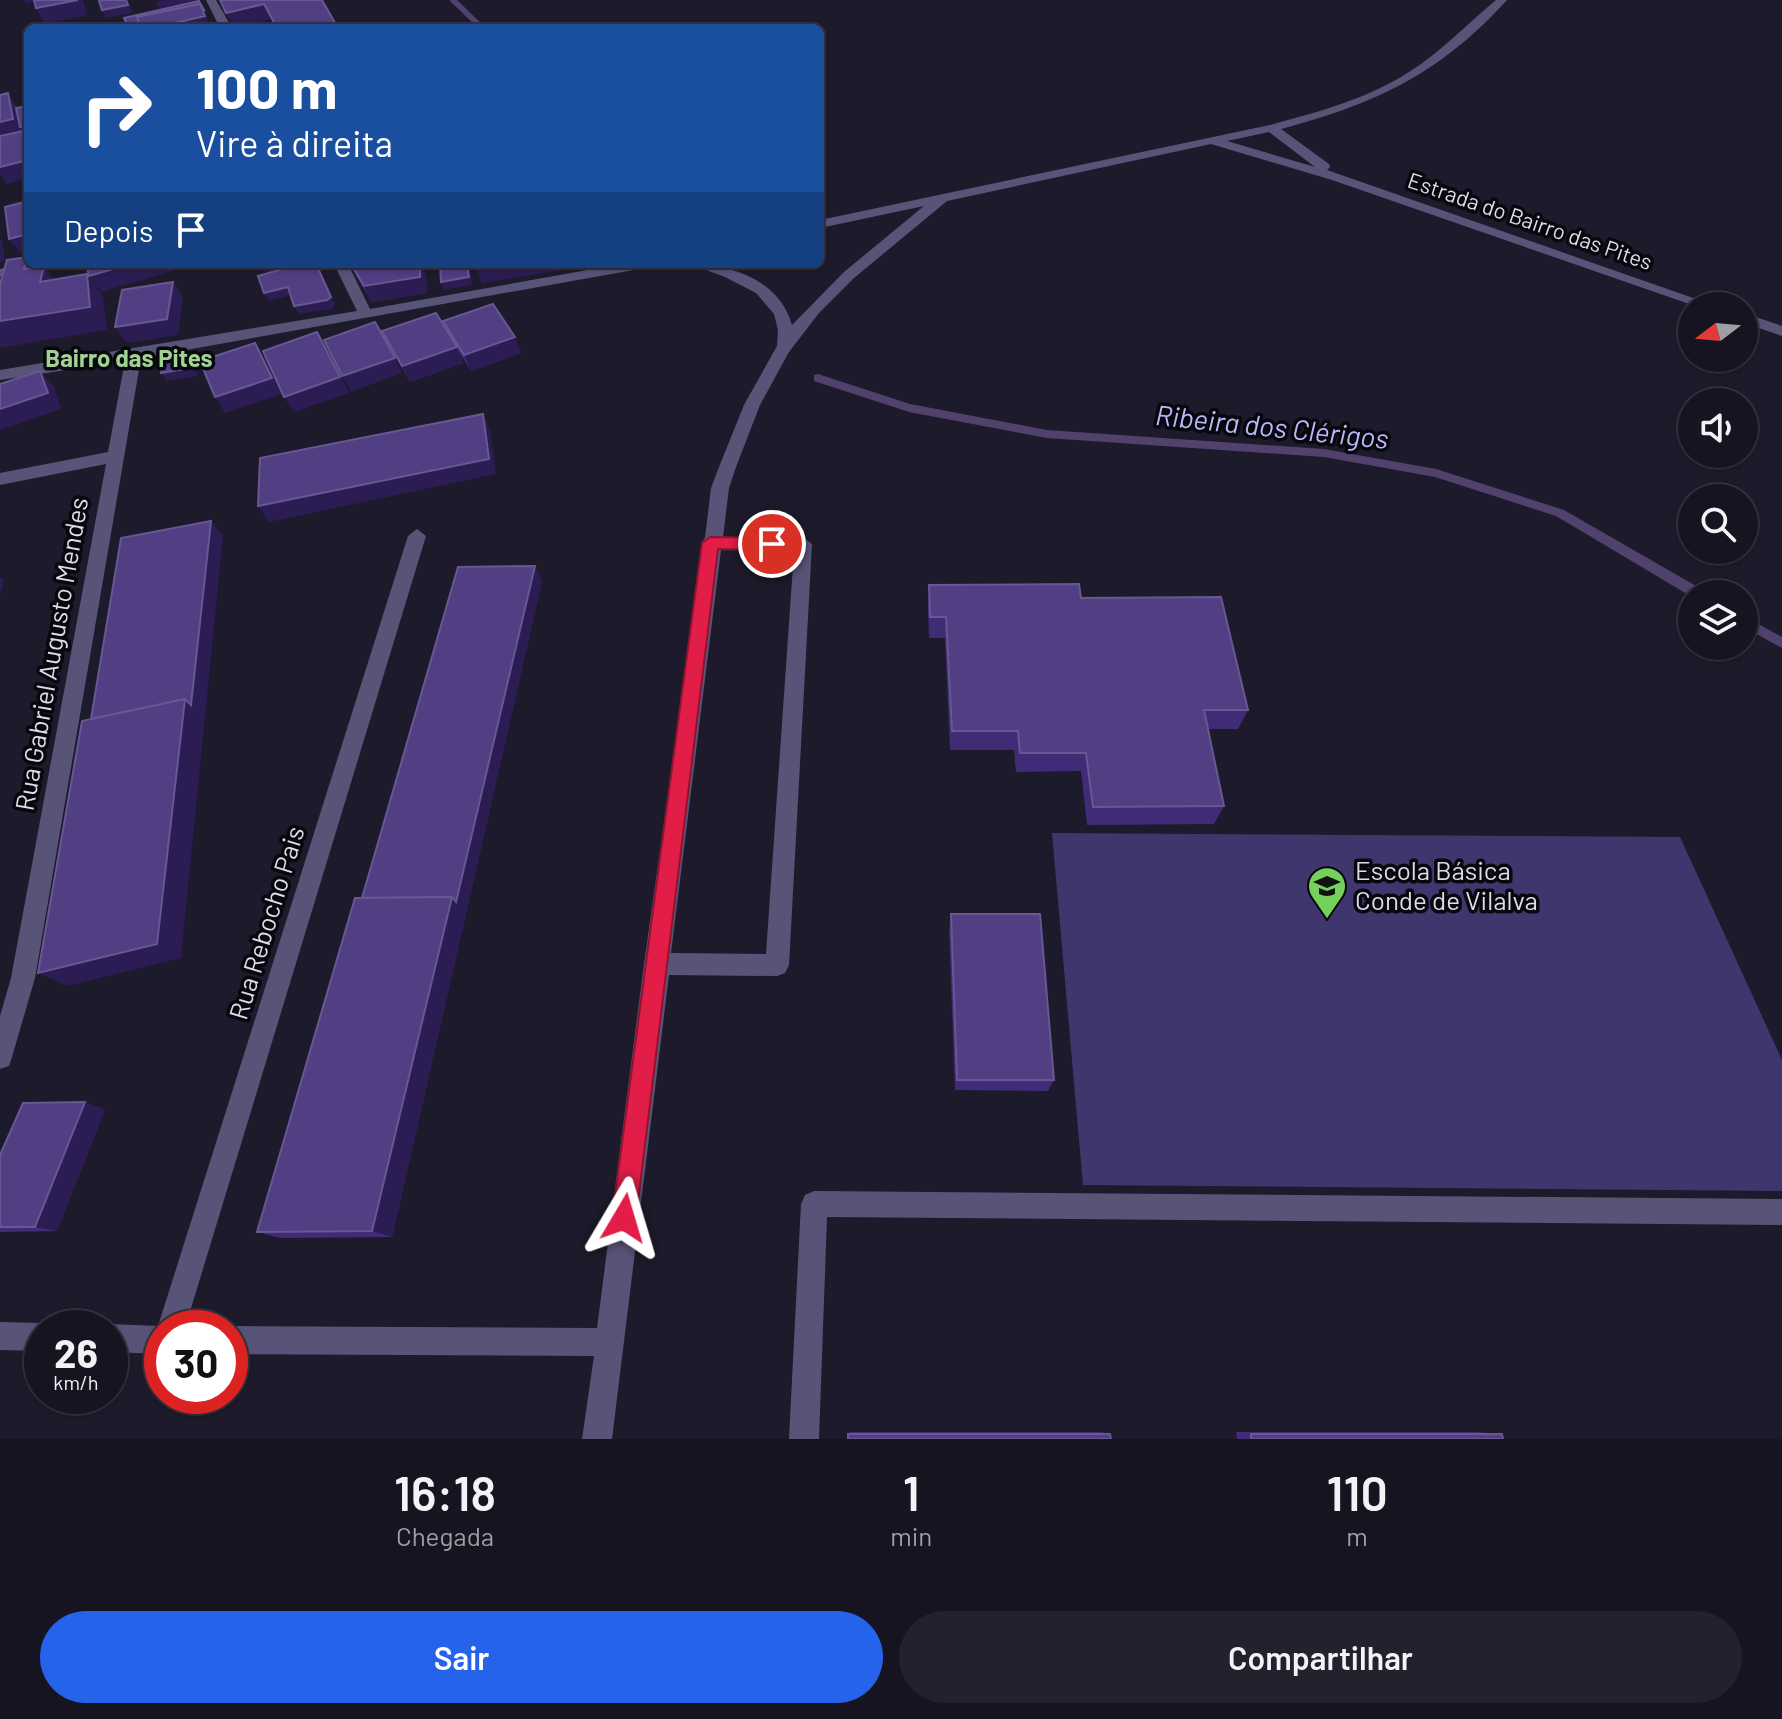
<!DOCTYPE html>
<html lang="pt">
<meta charset="utf-8">
<style>
body{margin:0;font-family:Barlow,sans-serif;background:#23212d;color:#f1f3f6;height:100vh;display:flex;flex-direction:column;font-size:30px;white-space:nowrap}
*{box-sizing:border-box;margin:0}
p{font-size:26px;color:#9e9ea5}
.icon{flex:none;width:44px;height:44px;fill:none;stroke:currentColor;stroke-width:2;stroke-linecap:round;stroke-linejoin:round}
.map{position:relative;height:1439px;overflow:hidden}
.side{display:flex;flex-direction:column;background:#161420;flex:1}
.side>*{flex:none}
.guide{position:absolute;left:24px;top:24px;width:800px;height:244px;border-radius:12px;box-shadow:0 2px 6px #0004,0 0 0 2px #35333e;background:#1a4fa0;color:#fff;overflow:hidden}
.needle{width:52px;rotate:254deg}
.fabs{position:absolute;left:1678px;top:292px;display:grid;gap:16px}
.fabs a{display:grid;place-items:center;width:80px;height:80px;border-radius:50%;background:#161420;box-shadow:0 2px 6px #0004,0 0 0 2px #35333e;font-size:40px}
.speed{position:absolute;left:24px;top:1310px;display:flex;gap:16px;font-size:40px;font-weight:700;text-align:center}
.speed>*{display:grid;place-content:center;width:104px;height:104px;border-radius:50%;background:#161420;box-shadow:0 2px 6px #0004,0 0 0 2px #35333e;line-height:1}
.speed small{font-size:20px;font-weight:400}
.speed .limit{border:12px solid #d22;background:#fff;color:#111}
.pin{position:absolute;display:grid;place-items:center;width:68px;height:68px;color:#fff;margin:-34px;border:4px solid #fff;border-radius:50%;box-shadow:0 2px 8px #0007}
.me{position:absolute;width:88px;margin:-44px;rotate:7deg;stroke-linejoin:round;filter:drop-shadow(0 0 6px #0008)}
.turn{display:flex;align-items:center;gap:28px;height:168px;padding:0 40px;font-size:36px}
.turn .icon{width:104px;height:104px;stroke-width:2.5}
.turn b{display:block;font-size:56px;line-height:68px}
.then{display:flex;align-items:center;height:76px;padding:0 40px;background:#0003;gap:16px;font-size:30px}
.eta{display:flex;justify-content:space-evenly;align-items:center;height:136px;text-align:center}
.eta b{font-size:48px;font-weight:600;line-height:56px}
.button{display:flex;gap:16px;margin-top:auto;padding:16px 40px}
.button a{flex:1;height:92px;border-radius:48px;background:#2563eb;color:#fff;font-size:32px;font-weight:600;line-height:92px;text-align:center}
.button a+a{background:#23212d;color:#f1f3f6}
.map>svg:first-child{display:block}
</style>
<div class="map">
<svg width="1782" height="1439" viewBox="0 0 1782 1439">
<rect width="100%" height="100%" fill="#1d1b2b"/>
<polygon fill="#40366e" points="1052,833 1680,837 1782,1060 1782,1191 1083,1185"/>
<g fill="none" stroke-linecap="round" stroke-linejoin="round">
<g fill="#50426d" fill-rule="evenodd">
<polygon points="449,0 457,0 486,28 478,28"/>
<polygon points="818,374 910,404 1047,430 1324,449 1436,469 1564,510 1703,590 1704,594 1692,594 1692,597 1556,516 1435,477 1324,457 1047,438 909,412 814,381 814,375"/>
<polygon points="1744,616 1782,637 1782,648 1744,627"/>
</g>
<polygon fill="#585478" fill-rule="evenodd" points="814,1191 1782,1199 1782,1225 827,1217 819,1439 789,1439 801,1204 805,1195"/>
<g fill="#585478" fill-rule="evenodd">
<polygon points="206,0 216,0 232,28 220,28"/>
<path d="M1496,0H1507C1440,74 1375,104 1281,129L1329,164L1330,167L1327,170L1716,306H1695L1332,180L1211,144L947,201L854,278L819,313L789,352L760,405L736,467L729,488L723,537H803L812,544L789,965L785,973L777,976L669,975L612,1439H582L594,1356L230,1354V1328H225L230,1326L597,1328L644,964L703,547L701,543L705,538L711,488L719,467L744,405L777,346L778,330L774,314L756,293L725,277L690,264C732,264 780,281 792,325L844,272L924,206L820,228V220L1270,125C1318,112 1367,99 1409,72C1441,52 1467,24 1496,0ZM1269,132L1315,167L1227,141ZM721,550L794,551L766,954L671,953Z"/>
<polygon points="28,261 28,264 42,264 0,277 0,269"/>
<polygon points="334,264 348,264 370,309 621,264 652,264 645,268 141,358 35,978 12,1057 9,1066 0,1069 0,1016 11,978 106,464 0,485 0,473 108,452 125,361 0,380 0,370 357,311"/>
<polygon points="1744,313 1782,326 1782,336 1744,323"/>
<polygon points="417,529 426,536 185,1328 162,1328 162,1354 110,1352 110,1328 101,1328 110,1324 158,1326 408,536"/>
<polygon points="0,1322 42,1323 52,1328 42,1328 42,1351 0,1350"/>
</g>
</g>
<g fill="#402b77">
<polygon points="349,264 421,264 426,275 427,293 372,302"/>
<polygon points="443,321 521,353 471,371 459,352 463,363 410,382 382,331 447,331"/>
<polygon points="542,581 392,1237 281,1238 257,1232 362,898"/>
<polygon points="929,585 1081,598 1248,710 1238,729 1208,729 1224,806 1214,824 1087,825 1081,771 1016,772 1014,750 950,750 945,638 929,638 928,607"/>
<polygon points="951,914 1054,1080 1048,1091 955,1090 949,930"/>
<polygon points="105,1109 57,1231 0,1232 0,1155"/>
<polygon points="850,1432 1101,1432 1110,1434 848,1434"/>
<polygon points="1236,1432 1476,1432 1502,1434 1503,1439 1237,1439"/>
</g>
<g fill="#2b1d53">
<polygon points="24,0 39,0 27,4"/>
<polygon points="78,0 83,0 87,15 45,24 36,8"/>
<polygon points="126,0 129,3 132,13 106,18 102,10"/>
<polygon points="165,0 199,0 211,28 128,28 128,27 164,17 156,2"/>
<polygon points="264,4 271,19 233,28 226,13"/>
<polygon points="8,93 28,125 28,134 0,141 0,122"/>
<polygon points="28,160 28,178 7,184 0,174 0,167"/>
<polygon points="28,234 28,253 22,255 9,239"/>
<polygon points="0,239 2,241 5,260 0,262"/>
<polygon points="28,257 28,264 33,264 42,275 44,266 61,290 57,305 24,269"/>
<polygon points="131,264 188,264 188,266 101,292 89,276"/>
<polygon points="261,264 318,264 335,305 332,309 299,314 294,306 327,300 270,280"/>
<polygon points="420,264 421,264 426,275 427,293 372,302 364,286"/>
<polygon points="467,264 470,264 472,285 444,290 441,282"/>
<polygon points="495,264 561,264 562,270 482,283 476,267"/>
<polygon points="87,274 103,297 107,330 0,348 0,321"/>
<polygon points="173,282 183,298 178,335 127,343 115,327"/>
<polygon points="288,287 292,295 269,301 264,293"/>
<polygon points="515,337 521,353 471,371 464,355"/>
<polygon points="255,343 265,359 281,394 225,413 215,397"/>
<polygon points="457,347 463,363 410,382 402,366"/>
<polygon points="326,348 349,393 294,412 284,397"/>
<polygon points="193,358 198,366 197,376 167,381 161,373"/>
<polygon points="395,358 402,373 351,392 342,376"/>
<polygon points="40,371 54,387 61,409 0,430 0,409"/>
<polygon points="483,414 490,430 496,474 269,522 258,506"/>
<polygon points="211,521 223,536 181,958 67,986 38,973"/>
<polygon points="535,566 542,581 392,1237 372,1231 452,897"/>
<polygon points="0,577 4,580 0,595"/>
<polygon points="85,1102 105,1109 57,1231 35,1227"/>
</g>
<g fill="#513e83" stroke="#675793" stroke-width="2">
<polygon points="34,0 78,0 36,8"/>
<polygon points="104,0 126,0 128,5 102,10 99,1"/>
<polygon points="220,0 322,0 338,28 277,28 264,4 226,13"/>
<polygon points="199,1 204,10 203,10 200,4 137,17 140,24 128,27 124,18"/>
<polygon points="200,4 205,16 153,28 141,28 137,17"/>
<polygon points="8,93 13,119 0,122 0,95"/>
<polygon points="28,106 28,125 20,127 16,108"/>
<polygon points="28,130 28,160 0,167 0,136"/>
<polygon points="28,201 28,234 9,239 5,207"/>
<polygon points="28,257 24,269 44,266 40,282 87,274 90,307 0,321 0,284 7,260"/>
<polygon points="86,264 131,264 89,276"/>
<polygon points="301,264 316,264 331,297 327,300 294,306 288,287 264,293 258,276"/>
<polygon points="351,264 420,264 420,277 364,286"/>
<polygon points="440,264 467,264 469,277 441,282"/>
<polygon points="475,264 495,264 476,267"/>
<polygon points="173,282 167,319 115,327 122,290"/>
<polygon points="493,304 515,337 464,355 443,321"/>
<polygon points="436,313 457,347 402,366 382,331"/>
<polygon points="375,322 395,358 342,376 324,340"/>
<polygon points="317,332 340,377 284,397 263,351"/>
<polygon points="255,343 272,378 215,397 200,361"/>
<polygon points="193,358 191,368 161,373 163,363"/>
<polygon points="40,371 48,393 0,409 0,384"/>
<polygon points="483,414 489,459 258,506 260,458"/>
<polygon points="211,521 191,705 185,699 91,719 121,538"/>
<polygon points="535,566 456,902 452,897 362,898 458,567"/>
<polygon points="1079,584 1081,598 1221,597 1248,710 1204,710 1224,806 1093,807 1086,753 1020,753 1018,731 952,731 946,617 930,617 929,585"/>
<polygon points="185,699 157,944 38,973 82,721"/>
<polygon points="452,897 372,1231 257,1232 355,898"/>
<polygon points="951,914 1040,914 1054,1080 957,1080"/>
<polygon points="85,1102 35,1227 0,1227 0,1155 23,1103"/>
<polygon points="848,1434 1110,1434 1111,1439 848,1439"/>
<polygon points="1251,1434 1502,1434 1503,1439 1251,1439"/>
</g>
<polygon fill="#e11d48" stroke="#92132f" stroke-width="2" points="710,537 772,538 780,544 772,550 718,549 636,1218 633,1226 624,1230 616,1226 612,1218 702,543"/>
<defs>
<g id="school-pin" transform="scale(2)"><path d="M0 17L-7.5 6A9.5 9.5 0 1 1 7.5 6Z" fill="#74d25c" stroke="#07070e"/><path d="M0-5L7-2L0 1L-7-2ZM-4 1L0 2.5L4 1V4Q0 6-4 4Z" fill="#111"/></g>
</defs>
<g fill-rule="evenodd">
<use href="#school-pin" x="1327" y="886"/>
</g>
<g text-anchor="middle" stroke-width="7" stroke-linejoin="round" paint-order="stroke">
<g font-size="22" fill="#dddce8" stroke="#07070e">
<text transform="translate(1530 221) rotate(19)" y="8">Estrada do Bairro das Pites</text>
</g>
<g font-size="24" font-weight="bold" fill="#a0d294" stroke="#07070e">
<text x="129" y="367">Bairro das Pites</text>
</g>
<g font-size="26" fill="#dddce8" stroke="#07070e">
<text transform="translate(52 654) rotate(-80)" y="9">Rua Gabriel Augusto Mendes</text>
<text transform="translate(267 923) rotate(-73)" y="9">Rua Rebocho Pais</text>
</g>
<g font-size="26" fill="#dddce8" stroke="#07070e" text-anchor="start">
<text x="1355" y="880">Escola Básica<tspan x="1355" dy="30">Conde de Vilalva</tspan></text>
</g>
<g font-size="28" font-style="italic" fill="#beb6fa" stroke="#07070e">
<text transform="translate(1272 427) rotate(6)" y="10">Ribeira dos Clérigos</text>
</g>
</g>
</svg>
<div class="fabs">
<a><svg class="needle" viewBox="-14 -14 28 28"><path d="M0-13l5 13h-10z" fill="#e53935"/><path d="M0 13l5-13h-10z" fill="#9e9ea5"/></svg></a>
<a><svg class="icon" aria-label="sound" viewBox="0 0 24 24"><path d="M4 9h4l5-4v14l-5-4H4zM17 9q2 3 0 6"/></svg></a>
<a><svg class="icon" aria-label="search" viewBox="0 0 24 24"><circle cx="10" cy="10" r="6"/><path d="M15 15l6 6"/></svg></a>
<a><svg class="icon" aria-label="layers" viewBox="0 0 24 24"><path d="M12 4l9 5-9 5-9-5zM3 14l9 5 9-5"/></svg></a>
</div>
<div class="speed"><div>26<small>km/h</small></div><div class="limit">30</div></div>
<div class="pin" style="left:772px;top:544px;background:#d93025"><svg class="icon" aria-label="arrive" viewBox="0 0 24 24"><path d="M6 21V4h12l-3 4 3 4H6"/></svg></div>
<svg class="me" style="left:624px;top:1218px" viewBox="-20 -20 40 40"><path d="M0-17L14 15 0 8-14 15z" fill="#e11d48" stroke="#fff" stroke-width="4"/></svg>
<div class="guide">
<div class="turn"><svg class="icon" aria-label="right" viewBox="0 0 24 24"><path d="M7 20v-9h11M14 6l5 5-5 5"/></svg><div><b>100 m</b>Vire à direita</div></div>
<div class="then">Depois<svg class="icon" aria-label="arrive" viewBox="0 0 24 24"><path d="M6 21V4h12l-3 4 3 4H6"/></svg></div>
</div>
</div>
<section class="side">
<div class="eta">
<div><b>16:18</b><p>Chegada</p></div>
<div><b>1</b><p>min</p></div>
<div><b>110</b><p>m</p></div>
</div>
<div class="button"><a>Sair</a><a>Compartilhar</a></div>
</section>
